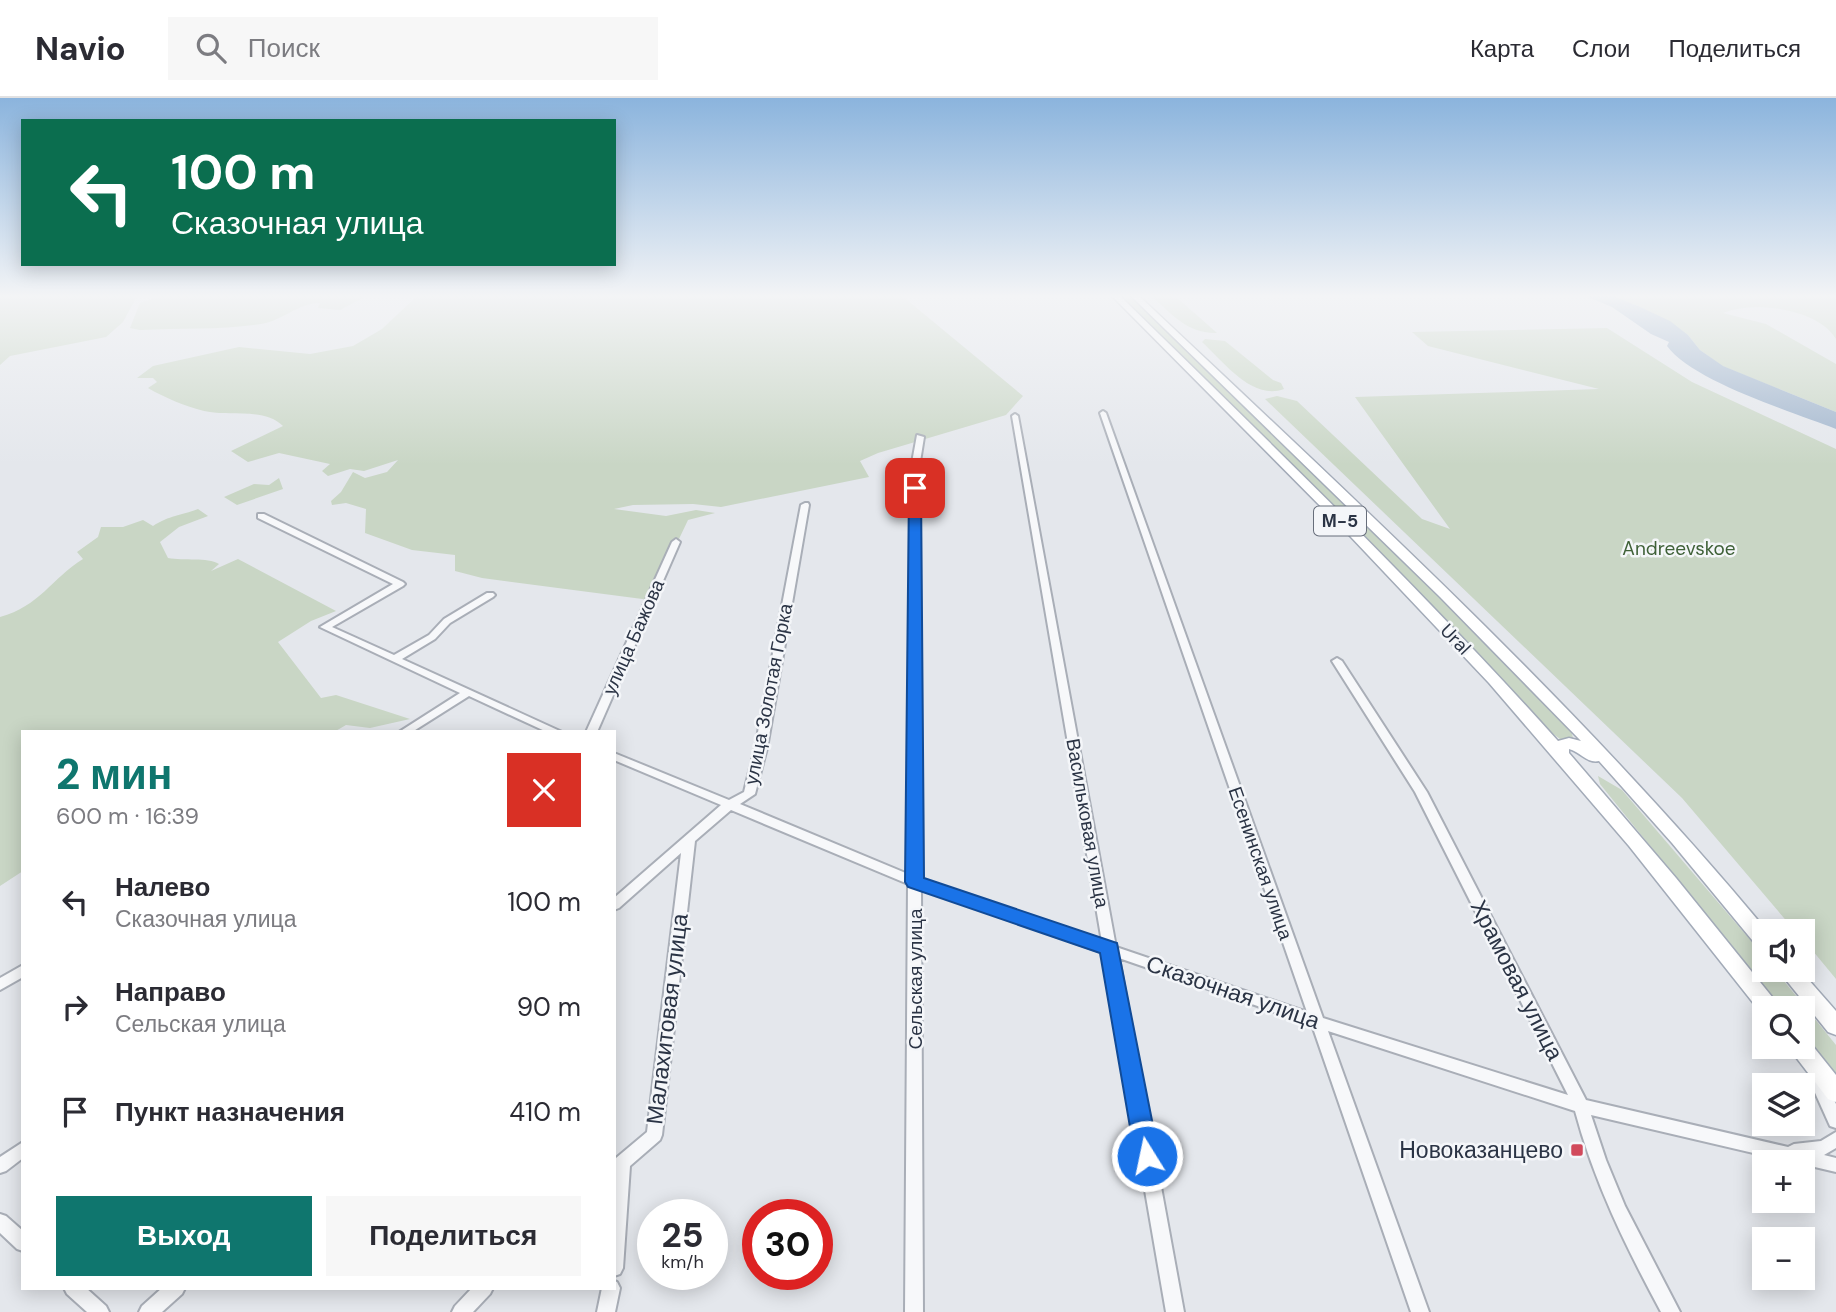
<!DOCTYPE html>
<html lang="ru">
<meta charset="utf-8">
<style>
body{margin:0;font-family:"DM Sans",sans-serif;background:#f7f7f7;color:#2b2b33;height:100vh;display:flex;flex-direction:column;font-size:26px;white-space:nowrap}
*{box-sizing:border-box;margin:0}
p{font-size:23px;color:#7c7c81}
.icon{flex:none;width:38px;height:38px;fill:none;stroke:currentColor;stroke-width:2;stroke-linecap:round;stroke-linejoin:round}
.map{position:relative;flex:1;overflow:hidden}
.side{position:absolute;left:21px;top:632px;width:595px;height:560px;display:flex;flex-direction:column;background:#fff;border-radius:0px;box-shadow:0 4px 18px #0003}
.side>*{flex:none}
.guide{position:absolute;left:21px;top:21px;width:595px;height:147px;border-radius:0px;box-shadow:0 4px 18px #0003;background:#0b6e4f;color:#fff;overflow:hidden}
.fabs{position:absolute;left:1752px;top:821px;display:grid;gap:14px}
.fabs a{display:grid;place-items:center;width:63px;height:63px;border-radius:0px;background:#fff;box-shadow:0 4px 18px #0003;font-size:35px}
.speed{position:absolute;left:637px;top:1101px;display:flex;gap:14px;font-size:35px;font-weight:700;text-align:center}
.speed>*{display:grid;place-content:center;width:91px;height:91px;border-radius:50%;background:#fff;box-shadow:0 4px 18px #0003;line-height:1}
.speed small{font-size:18px;font-weight:400}
.speed .limit{border:10px solid #d22;background:#fff;color:#111}
.pin{position:absolute;display:grid;place-items:center;width:60px;height:60px;color:#fff;margin:-30px;border-radius:14px;box-shadow:0 4px 10px #0006}
.me{position:absolute;width:77px;margin:-38px;rotate:350deg;stroke-linejoin:round;filter:drop-shadow(0 0 5px #0008)}
.turn{display:flex;align-items:center;gap:24px;height:147px;padding:0 35px;font-size:32px}
.turn .icon{width:91px;height:91px;stroke-width:2.5}
.turn b{display:block;font-size:49px;line-height:60px}
.round{display:grid;place-items:center;flex:none;width:74px;height:74px;border-radius:0px;background:#f7f7f7}
.overview{display:flex;align-items:center;justify-content:space-between;height:119px;padding:0 35px}
h1{font-size:42px;font-weight:800;line-height:52px;color:#0f766e}
.primary-button{display:flex;gap:14px;margin-top:auto;padding:14px 35px}
.primary-button a{flex:1;height:80px;border-radius:0px;background:#0f766e;color:#fff;font-size:28px;font-weight:800;line-height:80px;text-align:center}
.primary-button a+a{background:#f7f7f7;color:#2b2b33}
ul{padding:0;list-style:none}
li{display:flex;align-items:center;gap:21px;height:105px;padding:0 35px}
li div{flex:1}
li b{display:block;font-size:26px}
li em{font-style:normal}
header{display:flex;align-items:center;gap:42px;box-sizing:border-box;height:98px;padding:0 35px;background:#fff;border-bottom:2px solid #e1e1e2}
header strong{font-size:33px}
nav{display:flex;gap:38px;margin-inline-start:auto;font-size:24px}
.search{width:490px;height:63px;background:#f7f7f7;display:flex;align-items:center;gap:18px;box-sizing:border-box;padding:0 24px;border-radius:0px;color:#7c7c81;font-size:26px}
.map>svg:first-child{display:block}
</style>
<header>
<strong>Navio</strong>
<div class="search"><svg class="icon" aria-label="search" viewBox="0 0 24 24"><circle cx="10" cy="10" r="6"/><path d="M15 15l6 6"/></svg>Поиск</div>
<nav><a>Карта</a><a>Слои</a><a>Поделиться</a></nav>
</header>
<div class="map">
<svg width="1836" height="1214" viewBox="0 0 1836 1214">
<rect width="100%" height="100%" fill="#e4e7ec"/>
<g fill="#c9d6c5">
<polygon points="0,197 119,197 137,198 123,224 106,239 10,258 0,267"/>
<path d="M163,197H368L340,212L318,210L320,205C300,204 282,223 261,226C222,232 180,230 140,232L130,230L140,205Z"/>
<path d="M418,197H901L1023,298L1006,317L878,355L860,363L869,379L721,409L693,406L633,407L614,411L666,418L696,412L715,415L688,422L650,502L482,480L455,473V457L412,452L365,435L366,411L346,405L332,407L331,403L341,394L353,374L365,380L387,374L398,362L364,373L350,371L328,378L322,373L330,366L279,355L248,364L231,353L283,328C265,309 229,319 204,313C185,308 165,300 148,290L157,284L153,280H137L153,268L239,249L310,256L353,248L382,231Z"/>
<path d="M1119,197H1130L1336,396L1571,632L1573,640L1560,641L1548,632C1413,480 1264,340 1119,197Z"/>
<path d="M1150,197H1174L1217,235C1187,236 1171,215 1150,197Z"/>
<path d="M1611,197H1836V241C1819,211 1755,202 1723,215L1766,226L1836,266V314L1722,268L1700,252L1688,237L1638,208Z"/>
<polygon points="1607,230 1692,284 1836,351 1836,881 1803,841 1802,833 1795,833 1682,700 1265,301 1277,298 1297,303 1422,421 1450,431 1355,299 1599,291 1428,248 1412,234"/>
<path d="M1205,241L1225,243L1273,282L1281,285L1284,291C1252,303 1223,263 1202,244Z"/>
<polygon points="279,380 283,391 237,407 224,399 254,386 269,387"/>
<path d="M198,411L208,418L179,429L160,444L168,460C184,463 207,459 219,466L211,473L238,461L336,513L311,523L278,544L321,600L336,597L410,621L370,630L346,627L334,634H23V773L0,788V519C40,508 51,481 83,461L77,454L98,439L101,429H123L143,422L153,428C170,417 180,418 198,411Z"/>
<polygon points="1598,678 1622,692 1764,858 1764,872 1775,872 1836,947 1836,980 1803,937 1802,910 1781,910 1600,686"/>
</g>
<path fill="#9fb4cc" d="M1583,197H1611L1638,208L1670,223L1688,237L1700,252L1723,268L1836,314V331C1795,315 1692,283 1667,248L1669,244L1651,236L1612,209Z"/>
<g fill="none" stroke-linecap="round" stroke-linejoin="round">
<g stroke="#a9aeb7" stroke-width="4">
<g id="street">
<path d="M1103,313L1106,315L1323,920L1568,997L1415,694L1332,563L1337,560L1342,563L1427,694L1586,1002L1788,1049L1794,1046L1821,1043L1836,1034V1050L1824,1057L1836,1060V1074L1802,1066V1064H1792L1591,1017L1606,1062L1625,1108L1680,1214H1661C1626,1149 1594,1084 1575,1013L1328,933L1429,1214H1411L1312,927L1119,860L1184,1214H1166L1104,855L921,791L923,1214H905L908,786L731,712L695,743L662,1037L660,1042L630,1068L623,1170L620,1176L614,1178V1064L616,1060L647,1034L681,755L619,810L614,812V800L721,707L614,662V655L729,702L744,694L755,650L801,407L805,405H808L809,407L767,650L755,696L740,706L908,776L911,370L917,337L924,339L919,370L921,781L1102,844L1012,318L1015,316L1018,318L1116,849L1307,914L1100,315Z"/>
<polygon points="258,416 264,416 403,484 405,486 403,488 332,529 394,557 429,537 444,521 487,495 493,495 495,497 493,499 450,525 435,541 402,561 562,634 547,634 469,598 412,634 399,634 460,595 320,529 393,486 258,420"/>
<polygon points="676,441 680,444 597,634 586,634 672,444"/>
<polygon points="23,867 23,879 0,892 0,880"/>
<polygon points="1820,982 1825,983 1836,1006 1836,1030 1830,1028 1812,988 1815,983"/>
<polygon points="23,1044 23,1060 6,1073 0,1075 0,1059"/>
<polygon points="0,1116 6,1118 23,1133 23,1153 17,1151 0,1135"/>
<polygon points="614,1183 617,1184 620,1190 615,1214 597,1214 602,1190 614,1190"/>
<polygon points="64,1190 86,1190 106,1208 109,1214 87,1214 67,1196"/>
<polygon points="162,1190 185,1190 182,1196 162,1214 139,1214 142,1208"/>
<polygon points="472,1190 493,1190 490,1196 473,1214 452,1214 455,1208"/>
</g>
</g>
<g stroke="#a3abb8" stroke-width="3">
<g id="primary">
<path d="M1111,197H1119C1268,343 1419,488 1558,643L1569,640L1581,643L1440,499L1130,197H1138C1355,402 1576,603 1767,833H1764V851L1757,848L1672,745L1599,663C1588,666 1580,654 1569,651V655L1676,780L1781,910H1764L1762,916L1629,748L1489,585L1350,438Z"/>
<polygon points="1778,872 1800,872 1836,913 1836,937 1828,934"/>
<polygon points="1802,940 1808,942 1836,977 1836,1004 1828,1001 1792,954 1789,948 1802,948"/>
</g>
</g>
<use href="#street" fill="#f7f8fa" fill-rule="evenodd"/>
<use href="#primary" fill="#fff" fill-rule="evenodd"/>
</g>
<linearGradient id="sky" x2="0" y2="1"><stop stop-color="#8bb4dd"/><stop offset="0.54" stop-color="#f3f4f6"/><stop offset="1" stop-color="#f3f4f6" stop-opacity="0"/></linearGradient>
<rect width="1836" height="367" fill="url(#sky)"/>
<polygon fill="#1a73e8" stroke="#114b97" stroke-width="2" points="915,387 921,390 924,780 1117,845 1159,1058 1156,1066 1147,1069 1139,1066 1135,1058 1100,855 908,789 905,784 909,390"/>
<rect fill="#d1495b" stroke="#f4f6f9" stroke-width="2.5" x="1570" y="1045" width="14" height="14" rx="3.5"/>
<g text-anchor="middle" stroke-width="5" stroke-linejoin="round" paint-order="stroke">
<rect fill="#f4f6f9" stroke="#676e7b" stroke-width="2" x="1314" y="408.5" width="52" height="29" rx="5"/>
<g font-size="18" font-weight="bold" fill="#2b3445">
<text x="1340" y="429">М-5</text>
</g>
<g font-size="19" fill="#3f6138" stroke="#f4f6f9">
<text x="1679" y="457">Andreevskoe</text>
</g>
<g font-size="19" fill="#2b3445" stroke="#f4f6f9">
<text transform="translate(633 539) rotate(-66)" y="7">улица Бажова</text>
<text transform="translate(1456 541) rotate(46)" y="7">Ural</text>
<text transform="translate(768 596) rotate(-79)" y="7">улица Золотая Горка</text>
<text transform="translate(1088 725) rotate(80)" y="7">Васильковая улица</text>
<text transform="translate(1261 765) rotate(71)" y="7">Есенинская улица</text>
<text transform="translate(915 881) rotate(-90)" y="7">Сельская улица</text>
</g>
<g font-size="23" fill="#2b3445" stroke="#f4f6f9">
<text transform="translate(1517 882) rotate(63)" y="8">Храмовая улица</text>
<text transform="translate(1233 894) rotate(19)" y="8">Сказочная улица</text>
<text transform="translate(667 921) rotate(-83)" y="8">Малахитовая улица</text>
</g>
<g font-size="23" fill="#2b3445" stroke="#f4f6f9" text-anchor="end">
<text x="1563" y="1060">Новоказанцево</text>
</g>
</g>
</svg>
<div class="fabs">
<a><svg class="icon" aria-label="sound" viewBox="0 0 24 24"><path d="M4 9h4l5-4v14l-5-4H4zM17 9q2 3 0 6"/></svg></a>
<a><svg class="icon" aria-label="search" viewBox="0 0 24 24"><circle cx="10" cy="10" r="6"/><path d="M15 15l6 6"/></svg></a>
<a><svg class="icon" aria-label="layers" viewBox="0 0 24 24"><path d="M12 4l9 5-9 5-9-5zM3 14l9 5 9-5"/></svg></a>
<a>+</a>
<a>−</a>
</div>
<div class="speed"><div>25<small>km/h</small></div><div class="limit">30</div></div>
<div class="pin" style="left:915px;top:390px;background:#d93025"><svg class="icon" aria-label="arrive" viewBox="0 0 24 24"><path d="M6 21V4h12l-3 4 3 4H6"/></svg></div>
<svg class="me" style="left:1147px;top:1058px" viewBox="-20 -20 40 40"><circle r="17" fill="#1a73e8" stroke="#fff" stroke-width="3"/><path d="M0-11L8 9 0 5-8 9z" fill="#fff"/></svg>
<div class="guide">
<div class="turn"><svg class="icon" aria-label="left" viewBox="0 0 24 24"><path d="M17 20v-9H6M10 6l-5 5 5 5"/></svg><div><b>100 m</b>Сказочная улица</div></div>
</div>
<section class="side">
<div class="overview"><div><h1>2 мин</h1><p>600 m · 16:39</p></div><a class="round" style="background:#d93025;color:#fff"><svg class="icon" aria-label="close" viewBox="0 0 24 24"><path d="M6 6l12 12M18 6L6 18"/></svg></a></div>
<ul>
<li><svg class="icon" aria-label="left" viewBox="0 0 24 24"><path d="M17 20v-9H6M10 6l-5 5 5 5"/></svg><div><b>Налево</b><p>Сказочная улица</p></div><em>100 m</em></li>
<li><svg class="icon" aria-label="right" viewBox="0 0 24 24"><path d="M7 20v-9h11M14 6l5 5-5 5"/></svg><div><b>Направо</b><p>Сельская улица</p></div><em>90 m</em></li>
<li><svg class="icon" aria-label="arrive" viewBox="0 0 24 24"><path d="M6 21V4h12l-3 4 3 4H6"/></svg><div><b>Пункт назначения</b></div><em>410 m</em></li>
</ul>
<div class="primary-button"><a>Выход</a><a>Поделиться</a></div>
</section>
</div>
